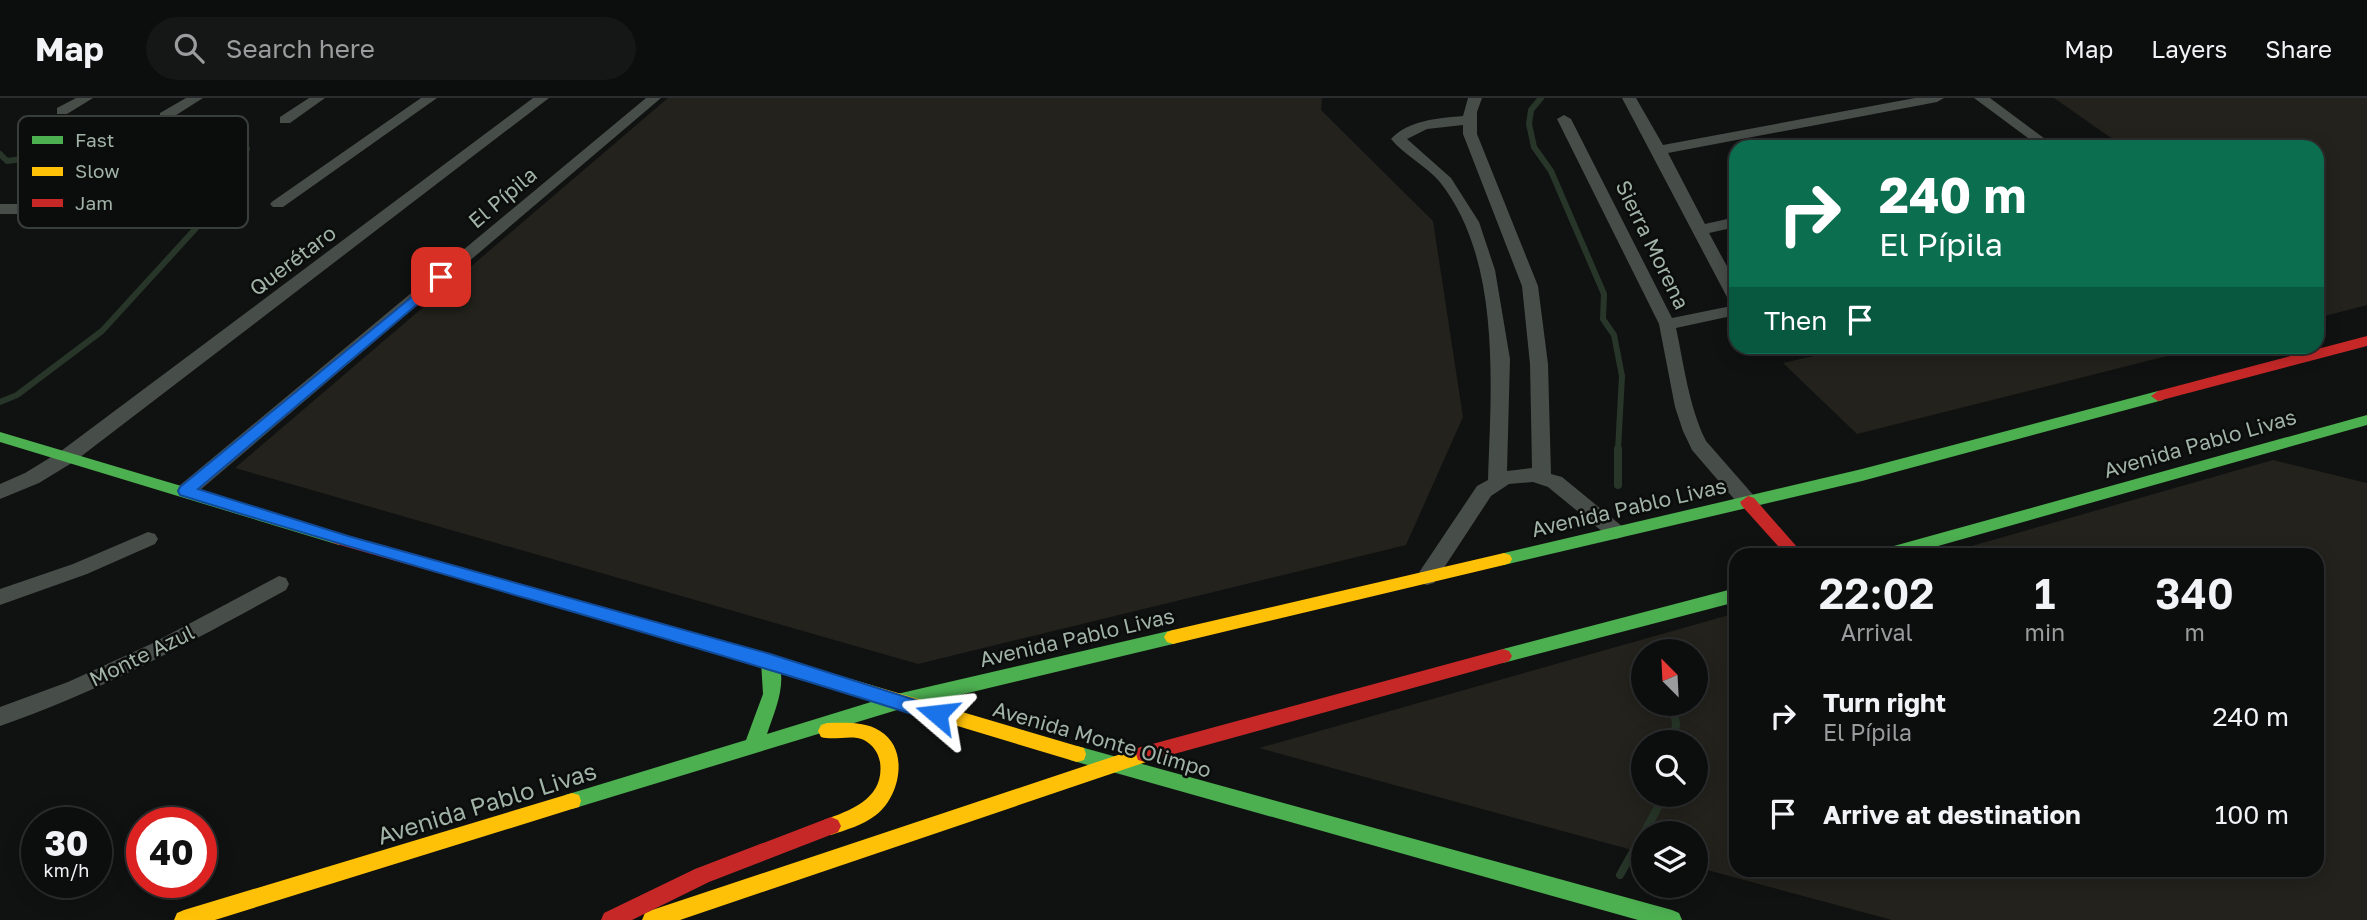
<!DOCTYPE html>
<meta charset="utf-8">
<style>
body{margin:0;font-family:"Golos Text",sans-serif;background:#151616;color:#f1f3f6;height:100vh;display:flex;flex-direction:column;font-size:26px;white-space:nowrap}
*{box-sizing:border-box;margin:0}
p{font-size:23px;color:#9a9c9d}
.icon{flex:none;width:38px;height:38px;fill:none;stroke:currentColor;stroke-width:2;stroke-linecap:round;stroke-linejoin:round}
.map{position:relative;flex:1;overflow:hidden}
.panel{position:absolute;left:1729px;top:450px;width:595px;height:329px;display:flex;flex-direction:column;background:#0c0d0d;border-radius:21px;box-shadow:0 4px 18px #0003,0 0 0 2px #2c2d2e}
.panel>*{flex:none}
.banner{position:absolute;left:1729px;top:42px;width:595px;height:214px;border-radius:21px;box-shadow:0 4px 18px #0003,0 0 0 2px #2c2d2e;background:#0b6e4f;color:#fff;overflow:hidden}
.needle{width:46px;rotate:336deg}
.buttons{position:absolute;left:1631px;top:541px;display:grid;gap:14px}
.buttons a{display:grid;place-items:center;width:77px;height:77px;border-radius:50%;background:#0c0d0d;box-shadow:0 4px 18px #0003,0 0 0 2px #2c2d2e;font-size:35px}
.speed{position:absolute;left:21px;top:709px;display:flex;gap:14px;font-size:35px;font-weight:700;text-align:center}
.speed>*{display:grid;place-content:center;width:91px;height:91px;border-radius:50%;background:#0c0d0d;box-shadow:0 4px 18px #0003,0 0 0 2px #2c2d2e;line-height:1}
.speed small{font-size:18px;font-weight:400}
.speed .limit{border:10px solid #d22;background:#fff;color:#111}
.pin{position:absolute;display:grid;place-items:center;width:60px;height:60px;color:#fff;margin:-30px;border-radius:14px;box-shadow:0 4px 10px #0006}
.me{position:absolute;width:77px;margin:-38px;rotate:287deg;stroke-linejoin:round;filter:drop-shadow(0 0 5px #0008)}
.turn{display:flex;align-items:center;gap:24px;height:147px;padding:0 35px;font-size:32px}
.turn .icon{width:91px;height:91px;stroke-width:2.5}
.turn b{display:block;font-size:49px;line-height:60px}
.then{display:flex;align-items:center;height:66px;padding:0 35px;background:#0003;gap:14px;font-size:26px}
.eta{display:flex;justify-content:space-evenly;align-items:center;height:119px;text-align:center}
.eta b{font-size:42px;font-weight:600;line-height:49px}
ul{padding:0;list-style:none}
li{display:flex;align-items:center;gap:21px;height:98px;padding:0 35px}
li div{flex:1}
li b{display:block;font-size:26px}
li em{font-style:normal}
header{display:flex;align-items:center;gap:42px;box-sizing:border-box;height:98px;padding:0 35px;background:#0c0d0d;border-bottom:2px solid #2c2d2e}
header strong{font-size:33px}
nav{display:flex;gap:38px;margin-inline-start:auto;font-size:24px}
.search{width:490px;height:63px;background:#151616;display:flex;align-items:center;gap:18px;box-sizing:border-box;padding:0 24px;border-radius:38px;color:#9a9c9d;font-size:26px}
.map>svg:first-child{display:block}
</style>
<header>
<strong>Map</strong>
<div class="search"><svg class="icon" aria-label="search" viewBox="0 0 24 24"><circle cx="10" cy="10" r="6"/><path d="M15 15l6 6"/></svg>Search here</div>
<nav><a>Map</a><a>Layers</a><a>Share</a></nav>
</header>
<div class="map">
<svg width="2367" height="822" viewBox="0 0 2367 822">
<rect width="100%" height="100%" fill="#101111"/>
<g fill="#23221c" fill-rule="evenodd">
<polygon points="668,0 1322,0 1321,12 1433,123 1463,319 1406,447 918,566 235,370"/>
<polygon points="2054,0 2367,0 2367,207 2317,220 2317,49 2124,49"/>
<polygon points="1853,249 1853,248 2203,249 1857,336 1783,265"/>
<path d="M2273,362L2367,385V822H1892L1696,769V735H1643V755L1259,650L1736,515V772H2317V457H1940ZM1696,553V606H1643V553ZM1696,644V696H1643V644Z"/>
</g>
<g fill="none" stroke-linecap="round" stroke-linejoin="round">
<g stroke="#273629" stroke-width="6">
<polyline points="1541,0 1531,12 1529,26 1534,49 1551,73 1604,196 1603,221 1614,237 1622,278 1618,352"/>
<polyline points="0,56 7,63 131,46 247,51 208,117 102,233 17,297 0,304"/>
</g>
<g stroke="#273629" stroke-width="8">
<polyline points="1618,351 1618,387"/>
<polyline points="1673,606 1676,627 1673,644"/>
<polyline points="1644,735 1665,696"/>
<polyline points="1620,777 1643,736"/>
</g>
<g fill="#474d49" fill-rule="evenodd">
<polygon points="76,0 93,0 67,16 57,16 57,10"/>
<polygon points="186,0 203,0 170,21 160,21 160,15"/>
<polygon points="309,0 325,0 290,25 280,25 280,19"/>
<polygon points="421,0 437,0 283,109 273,109 270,106 273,103"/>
<polygon points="533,0 549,0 75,363 39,385 0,401 0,386 25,375 61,353"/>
<polygon points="646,0 661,0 193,398 179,398 176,393 179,388"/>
<path d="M1468,0H1482L1477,14V36L1538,188L1548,266L1551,376L1562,379L1623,429L1626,434L1623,439L1616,441L1609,439L1548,389L1533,384L1509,386L1491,398L1434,485L1427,487L1420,485L1417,479L1420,473L1477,388L1488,382C1491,288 1502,161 1439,83C1425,67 1404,57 1391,41C1408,22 1439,20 1463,18ZM1463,27V36L1522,188L1530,266L1532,370L1507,373L1510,261L1495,172L1479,124L1451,80L1407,41L1427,31Z"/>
<polygon points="1622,0 1636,0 1663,47 1915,0 1944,0 1937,4 1668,55 1705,126 1736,119 1736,129 1709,135 1736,185 1736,206 1728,201"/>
<polygon points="1974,0 1990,0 2056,49 2040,49"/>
<path d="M1564,17L1571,21L1672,220L1736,207V217L1676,230C1684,267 1689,309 1706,343L1755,399L1758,404L1755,409H1741L1692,352L1683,333L1675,309L1659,226L1557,21Z"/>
<polygon points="0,106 52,106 155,114 163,119 155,124 52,116 0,116"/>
<polygon points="148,434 155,436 158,441 155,446 87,476 0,507 0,491 73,466"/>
<path d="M279,478L286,480L289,486L286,492C193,543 101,593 0,628V609L68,584L151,546Z"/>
</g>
<g fill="#4caf50" fill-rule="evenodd">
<polygon points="2158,293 2163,294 2165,298 2163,302 1862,383 1504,467 1498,465 1496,461 1498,457 1504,455 1862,371"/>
<polygon points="2367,317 2367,327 1906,457 1875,457 1877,453 1883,451"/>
<polygon points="0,334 339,435 345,437 347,441 345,445 339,447 0,344"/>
<polygon points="1736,490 1736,504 1503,565 1497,563 1494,558 1497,553 1503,551"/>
<path d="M1173,532L1179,534L1182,539L1179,544L1173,546L897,612L572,711L565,709L563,703L565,697L572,695L746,642L763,596L761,563L764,558L770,556L776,558C789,583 775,612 767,636L897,596Z"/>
<polygon points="1077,648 1672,812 1679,815 1682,822 1638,822 1077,664 1070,662 1068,656 1070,650"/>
</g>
<g fill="#ffc107" fill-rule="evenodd">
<polygon points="1504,455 1510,457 1512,461 1510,465 1504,467 1173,546 1167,544 1164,539 1167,534 1173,532"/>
<polygon points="668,527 1077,648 1084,650 1086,656 1084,662 1077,664 662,539 659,534 662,529"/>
<path d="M827,625C845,625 864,623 880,633C910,651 900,699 876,717C863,727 846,732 831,737L824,734L821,728L824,722C852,712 885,700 880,664C878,654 873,647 864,642C851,636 835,643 821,639L818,633L821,627Z"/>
<polygon points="1145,648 1152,650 1154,656 1152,662 680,822 642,822 645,815 652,812"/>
<polygon points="572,695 579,697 581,703 579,709 572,711 215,822 174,822 177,815 184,812"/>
</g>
<g fill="#c62828" fill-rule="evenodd">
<polygon points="2367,238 2367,248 2158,303 2151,298 2158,293"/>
<polygon points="1748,398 1754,400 1804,457 1786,457 1742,408 1740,404"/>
<polygon points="339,435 668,527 674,529 677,534 674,539 668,541 333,445 331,441 333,437"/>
<polygon points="1503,551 1509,553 1512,558 1509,563 1503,565 1145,664 1138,662 1136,656 1138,650 1145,648"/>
<polygon points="831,719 838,722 841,728 838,734 709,784 632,822 601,822 604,815 695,771"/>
</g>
</g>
<path fill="#1a73e8" stroke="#114b97" stroke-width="2" d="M441,175L448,179L446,182L198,391L348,438L770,556L944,611L946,616L944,621L937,624C686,543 432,476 180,397L178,393L180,389Z"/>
<g text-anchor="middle" stroke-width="5" stroke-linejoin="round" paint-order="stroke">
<g font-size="21" fill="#a1b3a7" stroke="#0b0c0c">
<text transform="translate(503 100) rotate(-40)" y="7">El Pípila</text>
<text transform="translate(1652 147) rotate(64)" y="7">Sierra Morena</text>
<text transform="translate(293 163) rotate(-37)" y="7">Querétaro</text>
<text transform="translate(2200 346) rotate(-16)" y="7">Avenida Pablo Livas</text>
<text transform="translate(1629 410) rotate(-13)" y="7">Avenida Pablo Livas</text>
<text transform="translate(1077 540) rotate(-13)" y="7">Avenida Pablo Livas</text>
<text transform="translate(142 558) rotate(-26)" y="7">Monte Azul</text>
<text transform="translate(1102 642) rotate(16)" y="7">Avenida Monte Olimpo</text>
</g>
<g font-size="24" fill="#a1b3a7" stroke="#0b0c0c">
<text transform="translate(487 706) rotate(-17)" y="8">Avenida Pablo Livas</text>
</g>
</g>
<rect x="18" y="18" width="230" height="112" rx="10" fill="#0b0c0c" stroke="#383e3a" stroke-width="2"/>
<rect x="32" y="38" width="31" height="8" fill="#4caf50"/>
<rect x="32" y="69" width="31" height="9" fill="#ffc107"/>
<rect x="32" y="101" width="31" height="8" fill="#c62828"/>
<g font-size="19" fill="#a1b3a7">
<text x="75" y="49">Fast</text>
<text x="75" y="80">Slow</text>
<text x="75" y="112">Jam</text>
</g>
</svg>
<div class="buttons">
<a><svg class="needle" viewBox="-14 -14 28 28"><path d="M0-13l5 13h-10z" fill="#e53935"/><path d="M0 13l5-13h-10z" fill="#9a9c9d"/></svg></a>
<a><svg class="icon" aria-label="search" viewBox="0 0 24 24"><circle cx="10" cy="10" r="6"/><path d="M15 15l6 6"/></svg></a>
<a><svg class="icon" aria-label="layers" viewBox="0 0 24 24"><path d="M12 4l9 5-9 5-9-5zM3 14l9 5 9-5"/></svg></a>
</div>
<div class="speed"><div>30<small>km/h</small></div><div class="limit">40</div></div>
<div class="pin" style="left:441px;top:179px;background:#d93025"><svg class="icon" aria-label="arrive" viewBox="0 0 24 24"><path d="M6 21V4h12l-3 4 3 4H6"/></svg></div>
<svg class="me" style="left:937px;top:616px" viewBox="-20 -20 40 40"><path d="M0-17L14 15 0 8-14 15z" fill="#1a73e8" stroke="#fff" stroke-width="4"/></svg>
<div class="banner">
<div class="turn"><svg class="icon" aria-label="right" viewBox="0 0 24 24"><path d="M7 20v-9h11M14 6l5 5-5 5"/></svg><div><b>240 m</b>El Pípila</div></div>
<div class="then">Then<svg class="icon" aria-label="arrive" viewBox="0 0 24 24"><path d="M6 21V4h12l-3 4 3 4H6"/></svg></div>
</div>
<section class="panel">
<div class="eta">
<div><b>22:02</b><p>Arrival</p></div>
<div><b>1</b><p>min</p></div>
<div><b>340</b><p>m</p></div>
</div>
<ul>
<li><svg class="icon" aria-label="right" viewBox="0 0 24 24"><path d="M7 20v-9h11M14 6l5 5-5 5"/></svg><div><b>Turn right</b><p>El Pípila</p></div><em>240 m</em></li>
<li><svg class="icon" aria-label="arrive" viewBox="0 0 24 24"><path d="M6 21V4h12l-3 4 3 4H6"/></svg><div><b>Arrive at destination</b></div><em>100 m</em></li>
</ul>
</section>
</div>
